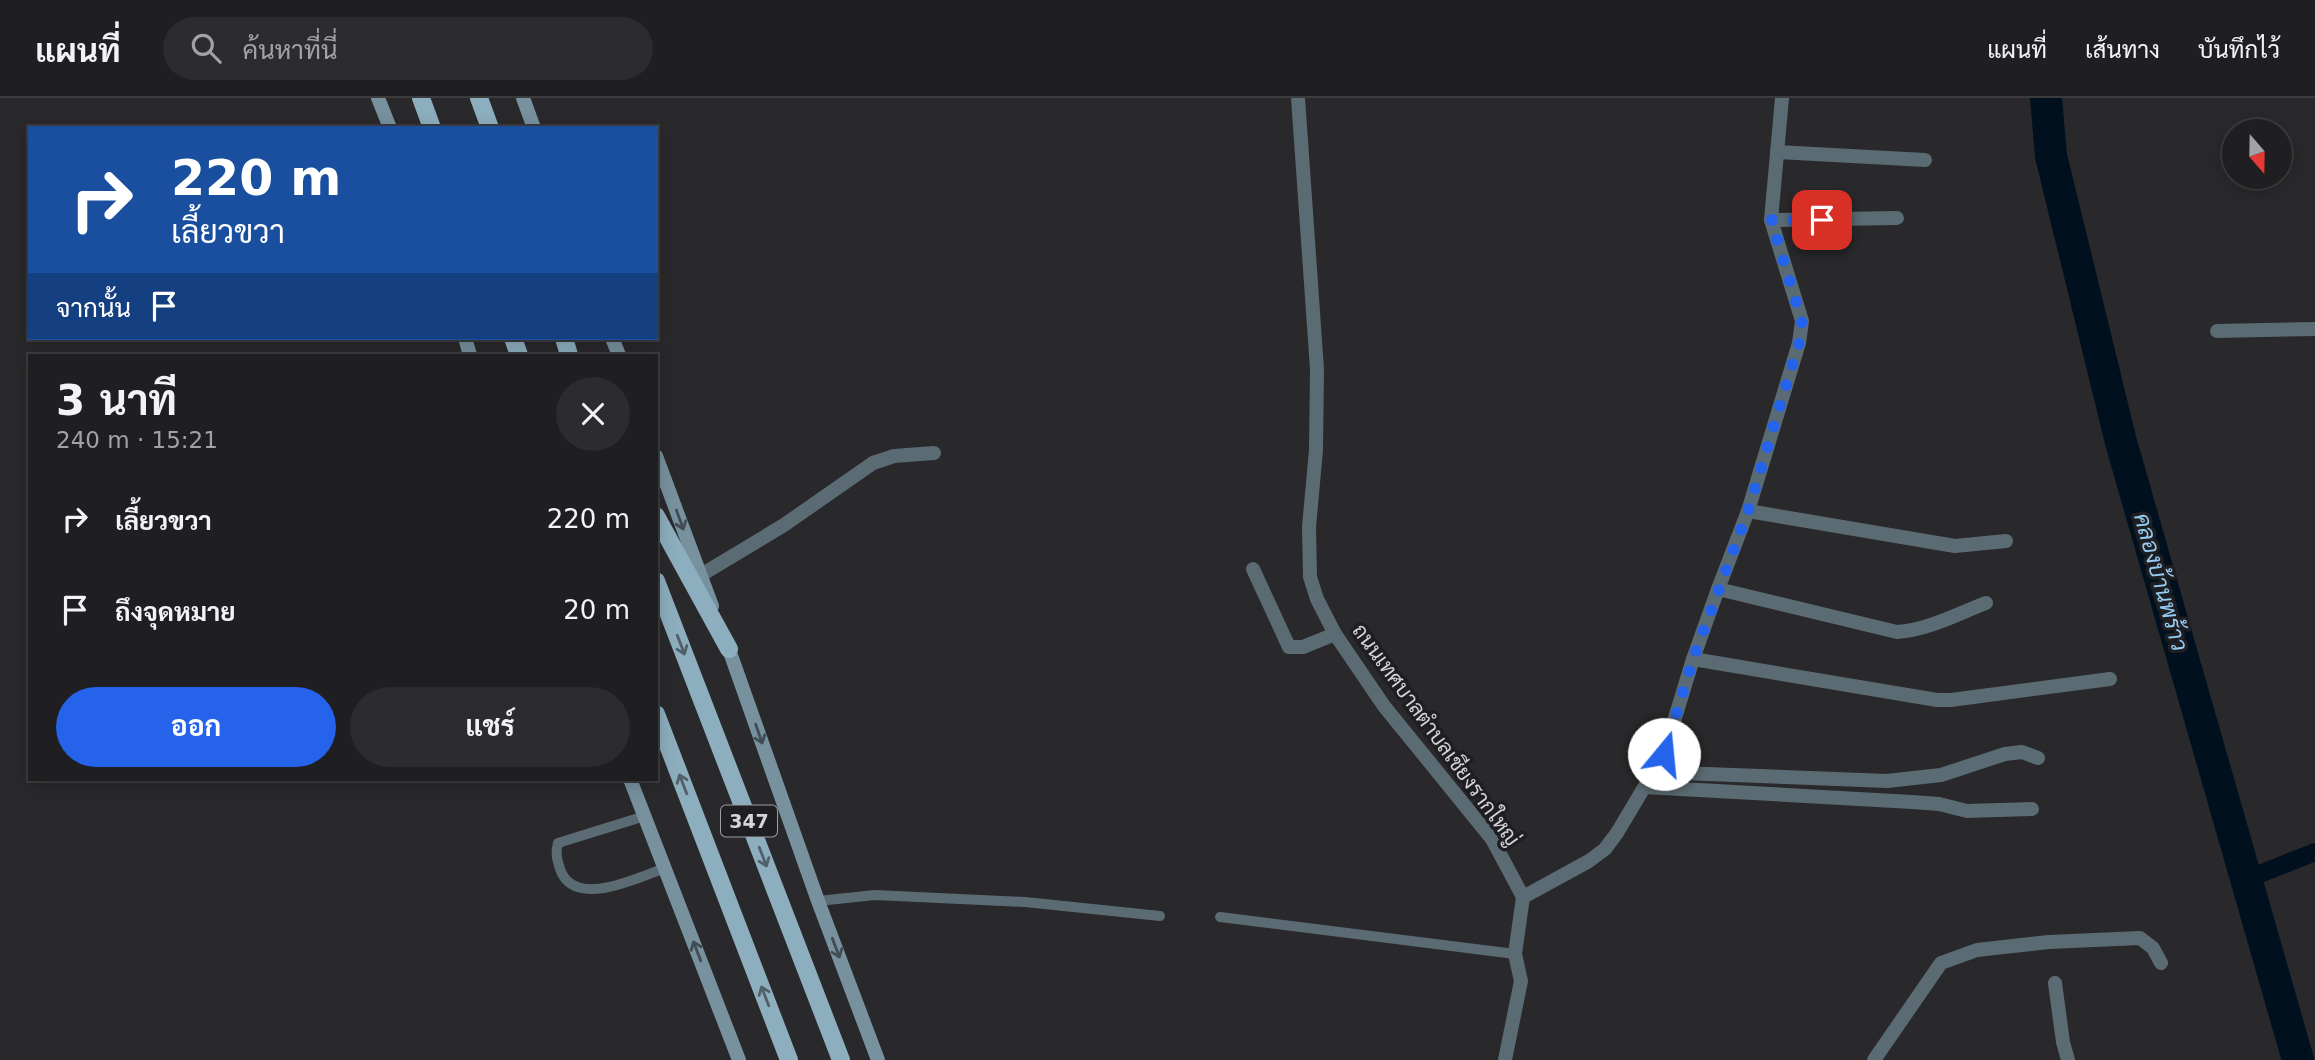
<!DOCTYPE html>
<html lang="th">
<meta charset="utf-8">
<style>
body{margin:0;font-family:"DejaVu Sans",Sarabun,sans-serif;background:#2c2b2d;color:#f1f3f6;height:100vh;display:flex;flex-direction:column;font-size:26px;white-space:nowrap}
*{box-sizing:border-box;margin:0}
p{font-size:23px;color:#a1a2a5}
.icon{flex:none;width:38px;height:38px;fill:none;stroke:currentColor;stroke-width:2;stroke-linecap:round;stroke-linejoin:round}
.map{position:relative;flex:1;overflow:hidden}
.side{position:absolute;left:28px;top:256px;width:630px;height:427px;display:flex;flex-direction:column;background:#1f1e20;border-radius:0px;box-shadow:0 4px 18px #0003,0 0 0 2px #3c3c3e}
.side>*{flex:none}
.top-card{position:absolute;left:28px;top:28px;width:630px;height:214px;border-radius:0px;box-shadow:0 4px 18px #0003,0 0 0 2px #3c3c3e;background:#1a4fa0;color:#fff;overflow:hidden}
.needle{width:46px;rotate:160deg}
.controls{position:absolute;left:2222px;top:21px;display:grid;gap:14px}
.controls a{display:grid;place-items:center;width:70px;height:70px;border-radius:50%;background:#1f1e20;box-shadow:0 4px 18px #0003,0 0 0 2px #3c3c3e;font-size:35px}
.pin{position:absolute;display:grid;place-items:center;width:60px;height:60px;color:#fff;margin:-30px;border-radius:14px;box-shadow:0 4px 10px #0006}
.me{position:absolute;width:77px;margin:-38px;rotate:17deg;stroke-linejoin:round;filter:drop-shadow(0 0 5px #0008)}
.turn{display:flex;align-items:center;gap:24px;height:147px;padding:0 28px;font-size:32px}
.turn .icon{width:91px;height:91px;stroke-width:2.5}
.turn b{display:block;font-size:49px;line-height:60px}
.then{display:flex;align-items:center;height:66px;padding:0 28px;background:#0003;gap:14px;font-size:26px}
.round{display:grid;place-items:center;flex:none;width:74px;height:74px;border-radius:37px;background:#2c2b2d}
.headline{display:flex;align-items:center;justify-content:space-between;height:119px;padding:0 28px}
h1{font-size:42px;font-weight:700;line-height:52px}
.button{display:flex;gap:14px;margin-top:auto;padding:14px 28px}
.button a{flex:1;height:80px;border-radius:42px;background:#2563eb;color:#fff;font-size:28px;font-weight:700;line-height:80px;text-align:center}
.button a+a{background:#2c2b2d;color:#f1f3f6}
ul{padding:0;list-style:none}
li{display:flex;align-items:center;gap:21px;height:91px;padding:0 28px}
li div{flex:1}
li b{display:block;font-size:26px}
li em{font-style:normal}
header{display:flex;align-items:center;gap:42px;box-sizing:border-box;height:98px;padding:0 35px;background:#1f1e20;border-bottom:2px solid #3c3c3e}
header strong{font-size:33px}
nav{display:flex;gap:38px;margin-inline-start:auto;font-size:24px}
.search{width:490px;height:63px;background:#2c2b2d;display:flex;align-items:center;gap:18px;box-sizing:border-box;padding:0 24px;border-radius:38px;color:#a1a2a5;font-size:26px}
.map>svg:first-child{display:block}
</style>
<header>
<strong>แผนที่</strong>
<div class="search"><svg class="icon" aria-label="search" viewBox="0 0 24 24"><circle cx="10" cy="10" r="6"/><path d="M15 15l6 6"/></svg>ค้นหาที่นี่</div>
<nav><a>แผนที่</a><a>เส้นทาง</a><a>บันทึกไว้</a></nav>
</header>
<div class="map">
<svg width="2315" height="962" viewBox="0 0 2315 962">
<rect width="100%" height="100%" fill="#29282b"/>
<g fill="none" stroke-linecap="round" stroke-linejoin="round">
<polyline stroke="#00101e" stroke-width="18" points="2247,781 2315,754"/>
<polyline stroke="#00101e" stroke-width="32" points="2046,0 2051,58 2121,344 2298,962"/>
<g stroke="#5b6b73" stroke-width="10">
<path d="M645,718L558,745C555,755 557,761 560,771C574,812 639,779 665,770"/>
<polyline points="818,803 875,797 1025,804 1160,818"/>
<polyline points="1220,819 1515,856"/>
</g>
<g stroke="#5b6b73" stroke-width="14">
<polyline points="1298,0 1317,271 1316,352 1309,429 1310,479 1317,501 1335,536 1384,608 1492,741 1523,799 1515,856 1521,883 1505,962"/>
<polyline points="1777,54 1925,62"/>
<polyline points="1771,122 1897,120"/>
<polyline points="2217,233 2315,231"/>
<polyline points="1748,413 1955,448 2006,443"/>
<polyline points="1253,471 1289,549 1303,549 1335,536"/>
<polyline points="701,477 784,427 873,365 894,358 934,355"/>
<polyline points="1718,491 1748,413 1799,245 1802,223 1771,122 1782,0"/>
<polyline points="1693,561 1937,602 1951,602 2110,581"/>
<polyline points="1654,674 1887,683 1941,677 2005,656 2022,654 2038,660"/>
<polyline points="1645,689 1912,704 1939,706 1967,713 2032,711"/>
<path d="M1523,799L1589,763L1605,751L1617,735L1664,656L1693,561L1718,491L1897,534C1928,532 1957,516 1986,505"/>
<polyline points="2055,885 2063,944 2068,962"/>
<polyline points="1874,962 1941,865 1977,852 2049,844 2140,840 2153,850 2161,865"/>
</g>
<g stroke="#77919e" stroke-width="14">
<polyline points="378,0 390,30"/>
<polyline points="523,0 534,30"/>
<polyline points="465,240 470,257"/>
<polyline points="612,240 619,257"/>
<polyline points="656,358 712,508"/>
<polyline points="726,543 818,803 878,962"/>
<polyline points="630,681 739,962"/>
</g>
<g stroke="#8daebe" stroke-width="18">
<polyline points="421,0 432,30"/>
<polyline points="479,0 490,30"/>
<polyline points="513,240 519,257"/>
<polyline points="564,240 569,257"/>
<polyline points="656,418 729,551"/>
<polyline points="656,483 841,962"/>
<polyline points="656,616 789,962"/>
</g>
</g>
<defs><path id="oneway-shaft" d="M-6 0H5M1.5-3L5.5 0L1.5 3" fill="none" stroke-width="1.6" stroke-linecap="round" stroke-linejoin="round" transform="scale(1.75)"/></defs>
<g stroke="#424c54">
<use href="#oneway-shaft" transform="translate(680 422) rotate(70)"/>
<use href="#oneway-shaft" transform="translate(759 636) rotate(71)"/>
<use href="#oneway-shaft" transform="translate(836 850) rotate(69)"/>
<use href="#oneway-shaft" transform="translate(697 853) rotate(-111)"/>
</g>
<g stroke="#505f68">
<use href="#oneway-shaft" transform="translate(681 547) rotate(69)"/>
<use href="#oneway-shaft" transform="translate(683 686) rotate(-111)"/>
<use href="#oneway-shaft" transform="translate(763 759) rotate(69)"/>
<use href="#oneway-shaft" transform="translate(765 898) rotate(-111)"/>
</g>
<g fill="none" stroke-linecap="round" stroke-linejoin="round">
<polyline stroke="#2563eb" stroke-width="12" stroke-dasharray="0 21.6" points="1664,656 1693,561 1748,413 1799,245 1802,223 1771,122 1822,122"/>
</g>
<g text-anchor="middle" stroke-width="7" stroke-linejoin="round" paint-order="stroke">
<rect fill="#1f1e22" stroke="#9e9ea1" stroke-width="2" x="721" y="707.5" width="56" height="31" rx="5"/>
<g font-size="19" font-weight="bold" fill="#d5d5d7">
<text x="749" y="730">347</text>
</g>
<g font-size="21" fill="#d5d5d7" stroke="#1f1e22">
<text transform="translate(1436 637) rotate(54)" y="7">ถนนเทศบาลตำบลเชียงรากใหญ่</text>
</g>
<g font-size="23" font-style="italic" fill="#94ccf4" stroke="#1f1e22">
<text transform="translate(2161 484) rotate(74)" y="8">คลองบ้านพร้าว</text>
</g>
</g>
</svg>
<div class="controls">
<a><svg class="needle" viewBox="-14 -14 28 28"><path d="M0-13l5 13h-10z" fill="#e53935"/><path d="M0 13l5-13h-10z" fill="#a1a2a5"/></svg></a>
</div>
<div class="pin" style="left:1822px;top:122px;background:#d93025"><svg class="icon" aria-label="arrive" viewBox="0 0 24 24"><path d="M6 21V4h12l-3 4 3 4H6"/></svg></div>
<svg class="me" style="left:1664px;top:656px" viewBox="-20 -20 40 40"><circle r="19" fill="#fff"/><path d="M0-13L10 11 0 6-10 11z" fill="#2563eb"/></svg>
<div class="top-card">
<div class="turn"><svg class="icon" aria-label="right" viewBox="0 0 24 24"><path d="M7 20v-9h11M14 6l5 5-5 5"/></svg><div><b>220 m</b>เลี้ยวขวา</div></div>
<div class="then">จากนั้น<svg class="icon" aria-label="arrive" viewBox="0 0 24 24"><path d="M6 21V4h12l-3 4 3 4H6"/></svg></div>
</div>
<section class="side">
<div class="headline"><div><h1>3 นาที</h1><p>240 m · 15:21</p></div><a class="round"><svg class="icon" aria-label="close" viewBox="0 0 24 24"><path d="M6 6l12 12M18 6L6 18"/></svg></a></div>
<ul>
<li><svg class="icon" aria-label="right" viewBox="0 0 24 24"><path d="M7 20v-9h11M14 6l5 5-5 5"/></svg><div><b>เลี้ยวขวา</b></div><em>220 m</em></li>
<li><svg class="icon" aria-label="arrive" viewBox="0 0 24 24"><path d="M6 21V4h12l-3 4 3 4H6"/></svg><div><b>ถึงจุดหมาย</b></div><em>20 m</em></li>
</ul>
<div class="button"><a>ออก</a><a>แชร์</a></div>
</section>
</div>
